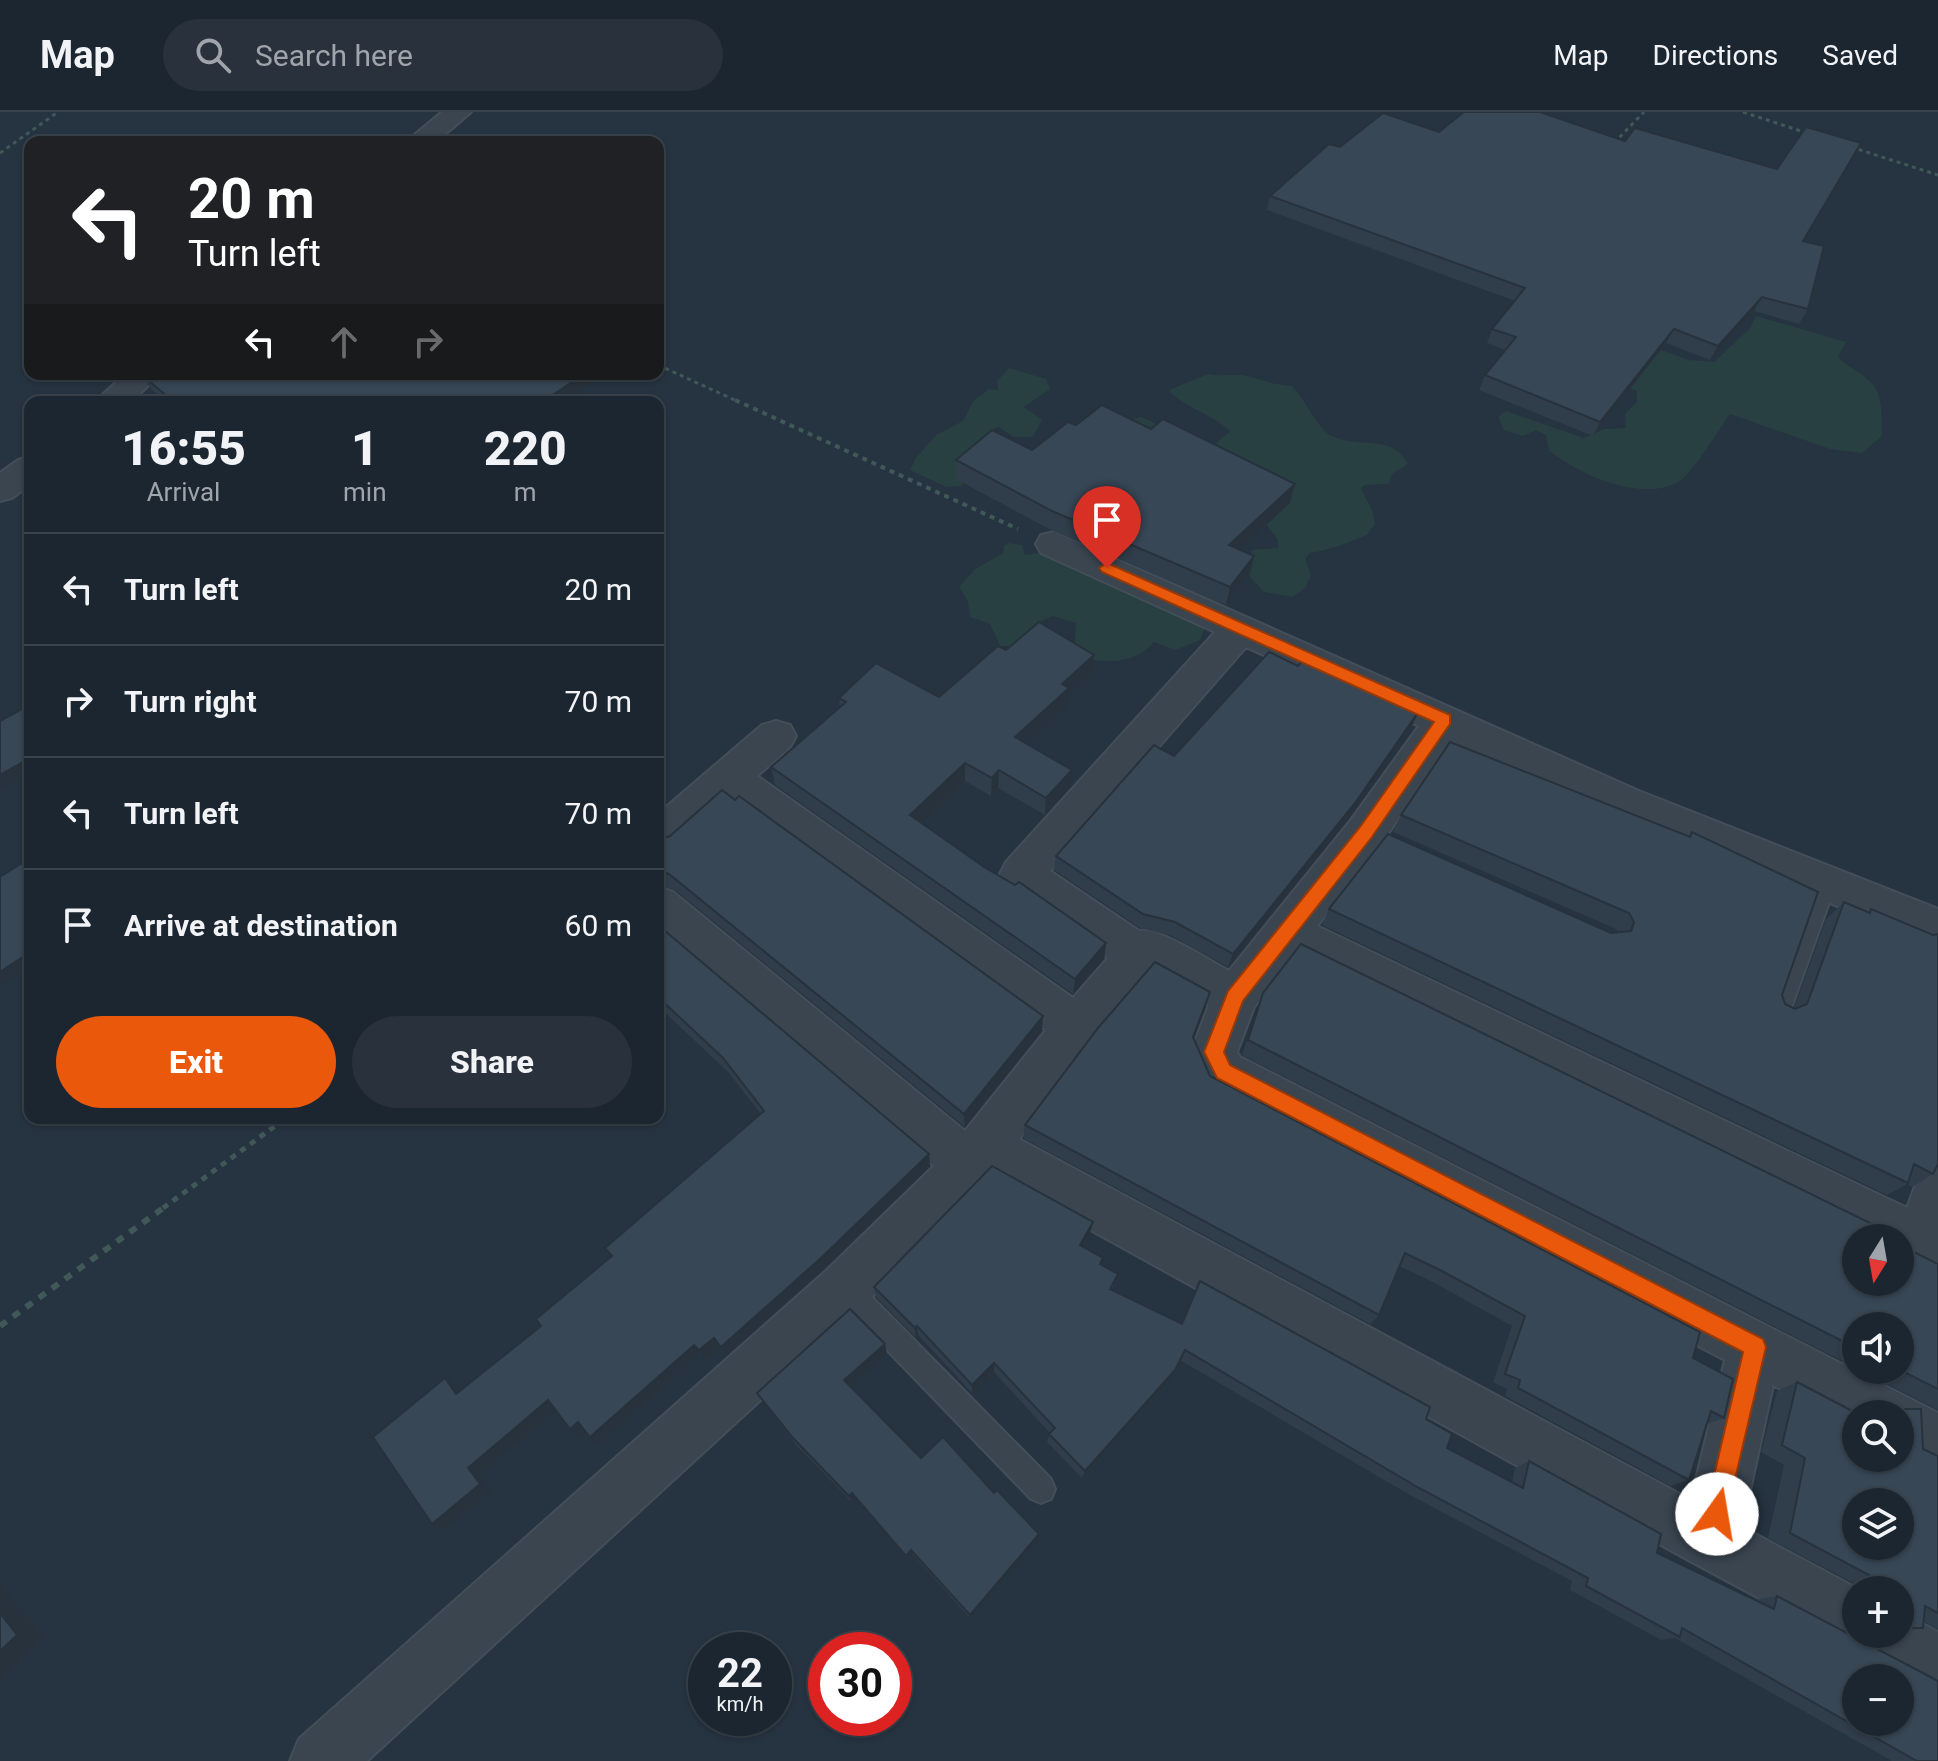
<!DOCTYPE html>
<meta charset="utf-8">
<style>
body{margin:0;font-family:Roboto,sans-serif;background:#29323c;color:#f1f3f6;height:100vh;display:flex;flex-direction:column;font-size:30px;white-space:nowrap}
*{box-sizing:border-box;margin:0}
p{font-size:26px;color:#a0a5ab}
.icon{flex:none;width:44px;height:44px;fill:none;stroke:currentColor;stroke-width:2;stroke-linecap:round;stroke-linejoin:round}
.map{position:relative;flex:1;overflow:hidden}
.sheet{position:absolute;left:24px;top:284px;width:640px;height:728px;display:flex;flex-direction:column;background:#1c2630;border-radius:16px;box-shadow:0 2px 6px #0004,0 0 0 2px #3a434c}
.sheet>*{flex:none}
.guide{position:absolute;left:24px;top:24px;width:640px;height:244px;border-radius:16px;box-shadow:0 2px 6px #0004,0 0 0 2px #3a434c;background:#202124;color:#fff;overflow:hidden}
.needle{width:52px;rotate:191deg}
.fabs{position:absolute;left:1842px;top:1112px;display:grid;gap:16px}
.fabs a{display:grid;place-items:center;width:72px;height:72px;border-radius:50%;background:#1c2630;box-shadow:0 2px 6px #0004,0 0 0 2px #3a434c;font-size:40px}
.speed{position:absolute;left:688px;top:1520px;display:flex;gap:16px;font-size:40px;font-weight:700;text-align:center}
.speed>*{display:grid;place-content:center;width:104px;height:104px;border-radius:50%;background:#1c2630;box-shadow:0 2px 6px #0004,0 0 0 2px #3a434c;line-height:1}
.speed small{font-size:20px;font-weight:400}
.speed .limit{border:12px solid #d22;background:#fff;color:#111}
.pin{position:absolute;display:grid;place-items:center;width:68px;height:68px;color:#fff;margin:-82px -34px;border-radius:50% 50% 50% 0;rotate:-45deg;box-shadow:0 0 8px #0007}
.pin .icon{rotate:45deg}
.me{position:absolute;width:88px;margin:-44px;rotate:13deg;stroke-linejoin:round;filter:drop-shadow(0 0 6px #0008)}
.turn{display:flex;align-items:center;gap:28px;height:168px;padding:0 32px;font-size:36px}
.turn .icon{width:104px;height:104px;stroke-width:2.5}
.turn b{display:block;font-size:56px;line-height:68px}
.lanes{display:flex;align-items:center;height:76px;padding:0 32px;background:#0003;justify-content:center;gap:40px;direction:ltr}
.lanes .off{opacity:.35}
.eta{display:flex;justify-content:space-evenly;align-items:center;height:136px;text-align:center}
.eta b{font-size:48px;font-weight:800;line-height:56px}
.primary-button{display:flex;gap:16px;margin-top:auto;padding:16px 32px}
.primary-button a{flex:1;height:92px;border-radius:48px;background:#ea580c;color:#fff;font-size:32px;font-weight:800;line-height:92px;text-align:center}
.primary-button a+a{background:#29323c;color:#f1f3f6}
ul{padding:0;list-style:none}
li{display:flex;align-items:center;gap:24px;height:112px;padding:0 32px;border-top:2px solid #3a434c}
li div{flex:1}
li b{display:block;font-size:30px}
li em{font-style:normal}
header{display:flex;align-items:center;gap:48px;box-sizing:border-box;height:112px;padding:0 40px;background:#1c2630;border-bottom:2px solid #3a434c}
header strong{font-size:38px}
nav{display:flex;gap:44px;margin-inline-start:auto;font-size:28px}
.search{width:560px;height:72px;background:#29323c;display:flex;align-items:center;gap:20px;box-sizing:border-box;padding:0 28px;border-radius:44px;color:#a0a5ab;font-size:30px}
.map>svg:first-child{display:block}
</style>
<header>
<strong>Map</strong>
<div class="search"><svg class="icon" aria-label="search" viewBox="0 0 24 24"><circle cx="10" cy="10" r="6"/><path d="M15 15l6 6"/></svg>Search here</div>
<nav><a>Map</a><a>Directions</a><a>Saved</a></nav>
</header>
<div class="map">
<svg width="1938" height="1649" viewBox="0 0 1938 1649">
<rect width="100%" height="100%" fill="#263340"/>
<g fill="#284041">
<path d="M1756,204L1846,230L1838,244C1844,252 1850,254 1858,260C1885,276 1881,296 1882,324L1862,341L1830,337L1730,302C1719,317 1691,364 1677,371C1637,390 1580,362 1549,339L1546,323L1536,318L1523,324L1504,318L1498,305L1506,299L1584,326L1604,317L1626,316L1625,302L1637,290V279L1601,265L1636,229L1689,248L1714,250L1750,216Z"/>
<polygon points="1009,256 1046,267 1050,277 1024,295 1042,308 1033,325 1014,325 998,315 990,320 996,331 965,365 962,374 946,375 910,358 915,347 936,323 963,309 974,288 989,277 998,278 997,269"/>
<path d="M1208,262C1222,265 1237,261 1247,264C1263,268 1274,273 1292,274C1304,286 1318,316 1330,323C1358,338 1391,320 1408,352L1393,361L1388,372L1364,373L1361,377L1373,400L1375,412L1367,423C1347,431 1330,438 1310,441L1305,447L1311,463L1306,475L1293,485L1264,480L1244,459L1252,445L1251,438L1278,436V428L1263,408L1120,310L1141,305L1211,336L1230,319C1215,304 1176,291 1169,278Z"/>
<path d="M1009,431L1022,433L1025,443L1042,440L1151,464L1158,456L1222,488L1194,505L1204,518L1200,528L1175,538L1154,530C1133,554 1101,552 1074,543L1076,511L1053,504L1041,509L1037,521L1019,527L1012,534H1000L990,512L970,505L968,489L959,475L974,458L1003,441L1004,434Z"/>
</g>
<g fill="none" stroke-linecap="round" stroke-linejoin="round">
<g stroke="#434e59" stroke-width="4">
<g id="service">
<polygon points="1825,762 1833,765 1836,771 1790,899 1787,906 1779,909 1771,906 1768,899 1814,771 1817,765"/>
<polygon points="845,1163 854,1167 1051,1367 1055,1377 1051,1387 1041,1391 1031,1387 836,1185 832,1176 836,1167"/>
</g>
</g>
<g stroke="#434e59" stroke-width="4">
<g id="minor">
<polygon points="442,0 471,0 436,30 406,30"/>
<polygon points="125,262 160,262 131,290 95,290"/>
<polygon points="30,345 30,373 12,386 0,389 0,361 18,348"/>
<path d="M1054,420L1639,679L1938,797V835L1609,701L1451,629L1381,732L1317,814L1907,1096L1920,1061L1938,1054V1162L1900,1145V1126H1862L1293,844L1254,895L1237,940L1240,945L1938,1301V1359L1900,1341V1302H1856V1317L1773,1273L1742,1415L1860,1478H1856V1522H1900V1500L1938,1520V1582L1690,1449L991,1063L863,1194L367,1649H290L299,1627L827,1158L934,1054L658,819V775L673,780L965,1019L1046,918L730,688L673,738L658,743V702L762,613L776,609L790,613L796,624L790,635L757,664L1073,886L1108,846L1006,774L1000,762L1006,750L1215,520L1041,441L1036,432L1041,423ZM1246,535L1419,614L1351,708L1229,859C1210,849 1157,814 1139,819L1050,759ZM1151,861L1209,893L1191,940L1206,975L1725,1248L1691,1388L1019,1027L1093,928Z"/>
</g>
</g>
<g stroke="#415858" stroke-width="3" stroke-dasharray="4 4" stroke-linecap="butt">
<polyline points="1743,0 1807,21"/>
<polyline points="1614,31 1644,0"/>
<polyline points="1851,35 1938,63"/>
<polyline points="0,41 58,0"/>
<polyline points="658,253 739,290"/>
</g>
<polyline stroke="#415858" stroke-width="4" stroke-dasharray="5 5" stroke-linecap="butt" points="735,288 1018,417"/>
<polyline stroke="#415858" stroke-width="5" stroke-dasharray="6 6" stroke-linecap="butt" points="163,1096 286,1006"/>
<polyline stroke="#415858" stroke-width="6" stroke-dasharray="8 8" stroke-linecap="butt" points="0,1214 166,1094"/>
<use href="#service" fill="#3a4550" fill-rule="evenodd"/>
<use href="#minor" fill="#3a4550" fill-rule="evenodd"/>
</g>
<g fill="#303d4a" fill-rule="evenodd">
<polygon points="1439,20 1804,129 1808,197 1799,212 1754,199 1710,248 1666,231 1593,324 1479,278 1485,263 1505,238 1487,231 1492,217 1515,189 1267,98 1270,84 1340,35"/>
<polygon points="427,262 607,262 566,290 166,290 150,276 142,263 424,264"/>
<polygon points="1076,313 1151,317 1290,391 1239,438 1250,462 1226,493 1051,418 956,367 956,348 1032,338"/>
<polygon points="1006,538 1092,562 1068,583 1067,595 1026,632 1070,675 1045,703 998,676 991,684 965,669 921,711 984,755 1106,831 1104,847 1073,882 775,673 771,655 840,595 839,586 939,585"/>
<polygon points="1412,614 1349,706 1228,855 1172,824 1140,816 1054,758 1056,744 1174,644"/>
<polygon points="1401,703 1689,724 1692,720 1782,883 1785,892 1794,896 1826,807 1844,790 1868,800 1871,797 1933,823 1933,1062 1912,1075 1907,1072 1887,1083 1322,813 1329,797 1611,821 1618,820 1616,817 1393,720"/>
<polygon points="658,728 1042,919 965,1015 675,778 658,773"/>
<polygon points="658,813 929,1042 930,1054 825,1156 726,1243 720,1235 705,1247 701,1241 599,1332 585,1319 579,1324 570,1317 555,1298 480,1362 492,1378 445,1417 445,1266 457,1274 460,1278 541,1214 761,1002 728,960 659,895 658,896"/>
<polygon points="1210,880 1193,926 1210,964 1693,1246 1724,1306 1707,1312 1689,1368 1671,1374 1505,1284 1507,1277 1493,1270 1512,1214 1431,1169 1399,1154 1379,1203 1370,1212 1023,1026 1025,1013"/>
<polygon points="1263,881 1856,1126 1938,1152 1938,1298 1860,1258 1900,1258 1856,1214 1856,1256 1242,943"/>
<polygon points="1093,1110 1090,1121 1083,1135 1101,1153 1114,1173 1112,1177 1181,1212 1200,1169 1426,1307 1447,1336 1512,1370 1515,1356 1529,1349 1657,1441 1755,1488 1777,1484 1938,1649 1892,1649 1675,1526 1661,1528 1570,1478 1572,1469 1408,1382 1180,1248 1170,1267 1082,1366 1047,1330 1050,1321 994,1260 972,1281 918,1223 916,1226 876,1185 874,1175"/>
<polygon points="887,1242 851,1274 921,1346 994,1381 1039,1422 1038,1428 970,1506 913,1443 908,1448 856,1387 852,1390 797,1334 757,1281"/>
<path d="M1797,1270L1858,1302H1856V1346H1900V1302H1868L1882,1297H1921L1923,1337L1938,1344V1517L1923,1509V1516L1900,1519V1478H1861V1475L1768,1426L1784,1353L1761,1340L1777,1279ZM1856,1390H1900V1434H1856Z"/>
</g>
<g fill="#27323c">
<polygon points="1762,185 1754,199 1710,248 1718,234"/>
<polygon points="1674,217 1666,231 1593,324 1600,310"/>
<polygon points="584,262 607,262 566,290 542,290"/>
<polygon points="1295,372 1290,391 1225,451 1229,433"/>
<polygon points="1254,444 1250,462 1226,493 1230,475"/>
<polygon points="1094,543 1092,562 1068,583 1067,595 1014,643 1015,625 1062,572"/>
<polygon points="1419,599 1412,614 1349,706 1228,855 1233,842"/>
<polygon points="30,646 30,661 0,678 0,663"/>
<polygon points="965,651 965,669 911,721 910,703"/>
<polygon points="999,658 998,676 991,684 992,666"/>
<polygon points="1072,658 1070,675 1045,703 1046,686"/>
<polygon points="1106,831 1104,847 1073,882 1075,867"/>
<polygon points="30,840 30,855 0,875 0,860"/>
<polygon points="1043,904 1042,919 965,1015 964,1002"/>
<polygon points="929,1042 930,1054 825,1156 726,1243 721,1235"/>
<polygon points="1093,1110 1090,1121 1078,1144 1080,1133"/>
<polygon points="917,1214 918,1223 916,1226 915,1216"/>
<polygon points="714,1226 720,1235 705,1247 699,1238"/>
<polygon points="885,1232 887,1242 848,1277 844,1268"/>
<polygon points="694,1233 701,1241 599,1332 590,1325"/>
<polygon points="994,1251 994,1260 972,1281 972,1273"/>
<polygon points="1175,1258 1170,1267 1082,1366 1085,1359"/>
<polygon points="445,1266 457,1274 468,1290 456,1282"/>
<polygon points="548,1288 558,1296 480,1362 492,1378 445,1417 432,1412 468,1356"/>
<polygon points="578,1310 588,1317 579,1324 570,1317"/>
<polygon points="852,1381 856,1387 852,1390 849,1384"/>
<polygon points="1039,1422 1038,1428 970,1506 970,1503"/>
<polygon points="911,1438 913,1443 908,1448 906,1444"/>
<polygon points="0,1471 43,1525 0,1568"/>
</g>
<g fill="#384756" stroke="#27323c" stroke-width="2" fill-rule="evenodd">
<polygon points="1464,0 1540,0 1625,29 1635,16 1777,57 1806,15 1861,31 1803,129 1824,134 1808,197 1762,185 1718,234 1674,217 1600,310 1485,263 1516,225 1492,217 1525,176 1270,84 1329,32 1340,35 1383,1 1439,20"/>
<polygon points="144,262 420,262 424,264 427,262 584,262 542,290 174,290 142,263"/>
<polygon points="1102,293 1151,317 1163,307 1295,372 1229,433 1254,444 1230,475 1052,399 956,348 992,318 1032,338 1068,310 1076,313"/>
<polygon points="1039,510 1094,543 1062,572 1069,576 1015,625 1072,658 1046,686 999,658 992,666 965,651 910,703 984,755 1015,773 1019,770 1106,831 1075,867 771,655 846,590 839,586 876,551 939,585 998,534 1006,538"/>
<polygon points="1269,540 1298,554 1302,549 1336,561 1419,599 1355,691 1233,842 1175,810 1143,802 1056,744 1154,633 1174,644"/>
<polygon points="22,597 30,608 30,646 0,663 0,609"/>
<polygon points="1450,630 1690,725 1692,720 1818,780 1782,883 1785,892 1795,897 1807,892 1844,790 1870,801 1871,797 1933,823 1938,822 1938,1052 1933,1062 1914,1052 1908,1071 1329,797 1388,722 1611,821 1631,819 1634,810 1629,801 1401,703"/>
<polygon points="722,678 735,688 739,684 1043,904 964,1002 669,762 658,759 658,728 670,724"/>
<polygon points="30,746 30,840 0,860 0,765"/>
<polygon points="658,813 929,1042 822,1145 721,1235 714,1226 699,1238 694,1233 590,1325 578,1310 570,1317 548,1288 468,1356 480,1372 432,1412 373,1325 445,1266 456,1282 541,1214 536,1207 612,1144 605,1136 764,999 723,946 658,885"/>
<polygon points="1301,832 1882,1117 1895,1118 1893,1126 1856,1126 1856,1170 1900,1170 1900,1133 1938,1152 1938,1277 1900,1258 1900,1214 1856,1214 1856,1236 1248,928 1263,881"/>
<polygon points="1155,850 1210,880 1193,925 1210,964 1700,1220 1693,1246 1733,1267 1724,1306 1711,1299 1689,1368 1518,1276 1520,1268 1505,1262 1525,1204 1442,1159 1405,1141 1379,1203 1025,1013 1098,916"/>
<path d="M992,1054L1093,1110L1080,1133L1103,1146L1100,1152L1118,1162L1110,1177L1182,1212L1200,1169L1430,1295L1426,1307L1452,1322L1447,1336L1523,1376L1529,1349L1661,1422L1657,1441L1774,1497L1777,1484L1938,1569V1649H1917L1682,1516L1680,1525L1586,1474L1588,1466L1419,1376L1185,1238L1175,1258L1085,1359L1049,1322L1055,1316L994,1251L972,1273L917,1214L915,1216L874,1175ZM1856,1566H1900V1610H1856Z"/>
<polygon points="850,1197 885,1232 844,1268 921,1346 943,1325 994,1381 997,1378 1039,1422 970,1503 911,1438 906,1444 852,1381 849,1384 793,1326 757,1281"/>
<path d="M1797,1270L1858,1302H1856V1346H1900V1302H1882V1297H1921L1923,1337L1938,1344V1501L1925,1494L1923,1516H1900V1478H1885L1886,1472L1790,1421L1805,1346L1782,1333ZM1856,1390H1900V1434H1856Z"/>
<polygon points="0,1501 17,1523 0,1539"/>
</g>
<polygon fill="#ea580c" stroke="#983908" stroke-width="2" points="1107,451 1450,603 1450,612 1372,725 1243,889 1224,940 1230,953 1763,1227 1766,1235 1725,1410 1717,1413 1709,1410 1705,1402 1743,1240 1217,966 1204,940 1228,879 1360,715 1434,610 1102,460 1099,456"/>
</svg>
<div class="fabs">
<a><svg class="needle" viewBox="-14 -14 28 28"><path d="M0-13l5 13h-10z" fill="#e53935"/><path d="M0 13l5-13h-10z" fill="#a0a5ab"/></svg></a>
<a><svg class="icon" aria-label="sound" viewBox="0 0 24 24"><path d="M4 9h4l5-4v14l-5-4H4zM17 9q2 3 0 6"/></svg></a>
<a><svg class="icon" aria-label="search" viewBox="0 0 24 24"><circle cx="10" cy="10" r="6"/><path d="M15 15l6 6"/></svg></a>
<a><svg class="icon" aria-label="layers" viewBox="0 0 24 24"><path d="M12 4l9 5-9 5-9-5zM3 14l9 5 9-5"/></svg></a>
<a>+</a>
<a>−</a>
</div>
<div class="speed"><div>22<small>km/h</small></div><div class="limit">30</div></div>
<div class="pin" style="left:1107px;top:456px;background:#d93025"><svg class="icon" aria-label="arrive" viewBox="0 0 24 24"><path d="M6 21V4h12l-3 4 3 4H6"/></svg></div>
<svg class="me" style="left:1717px;top:1402px" viewBox="-20 -20 40 40"><circle r="19" fill="#fff"/><path d="M0-13L10 11 0 6-10 11z" fill="#ea580c"/></svg>
<div class="guide">
<div class="turn"><svg class="icon" aria-label="left" viewBox="0 0 24 24"><path d="M17 20v-9H6M10 6l-5 5 5 5"/></svg><div><b>20 m</b>Turn left</div></div>
<div class="lanes"><svg class="icon" aria-label="left" viewBox="0 0 24 24"><path d="M17 20v-9H6M10 6l-5 5 5 5"/></svg><svg class="icon off" aria-label="ahead" viewBox="0 0 24 24"><path d="M12 20V5M6 11l6-6 6 6"/></svg><svg class="icon off" aria-label="right" viewBox="0 0 24 24"><path d="M7 20v-9h11M14 6l5 5-5 5"/></svg></div>
</div>
<section class="sheet">
<div class="eta">
<div><b>16:55</b><p>Arrival</p></div>
<div><b>1</b><p>min</p></div>
<div><b>220</b><p>m</p></div>
</div>
<ul>
<li><svg class="icon" aria-label="left" viewBox="0 0 24 24"><path d="M17 20v-9H6M10 6l-5 5 5 5"/></svg><div><b>Turn left</b></div><em>20 m</em></li>
<li><svg class="icon" aria-label="right" viewBox="0 0 24 24"><path d="M7 20v-9h11M14 6l5 5-5 5"/></svg><div><b>Turn right</b></div><em>70 m</em></li>
<li><svg class="icon" aria-label="left" viewBox="0 0 24 24"><path d="M17 20v-9H6M10 6l-5 5 5 5"/></svg><div><b>Turn left</b></div><em>70 m</em></li>
<li><svg class="icon" aria-label="arrive" viewBox="0 0 24 24"><path d="M6 21V4h12l-3 4 3 4H6"/></svg><div><b>Arrive at destination</b></div><em>60 m</em></li>
</ul>
<div class="primary-button"><a>Exit</a><a>Share</a></div>
</section>
</div>
